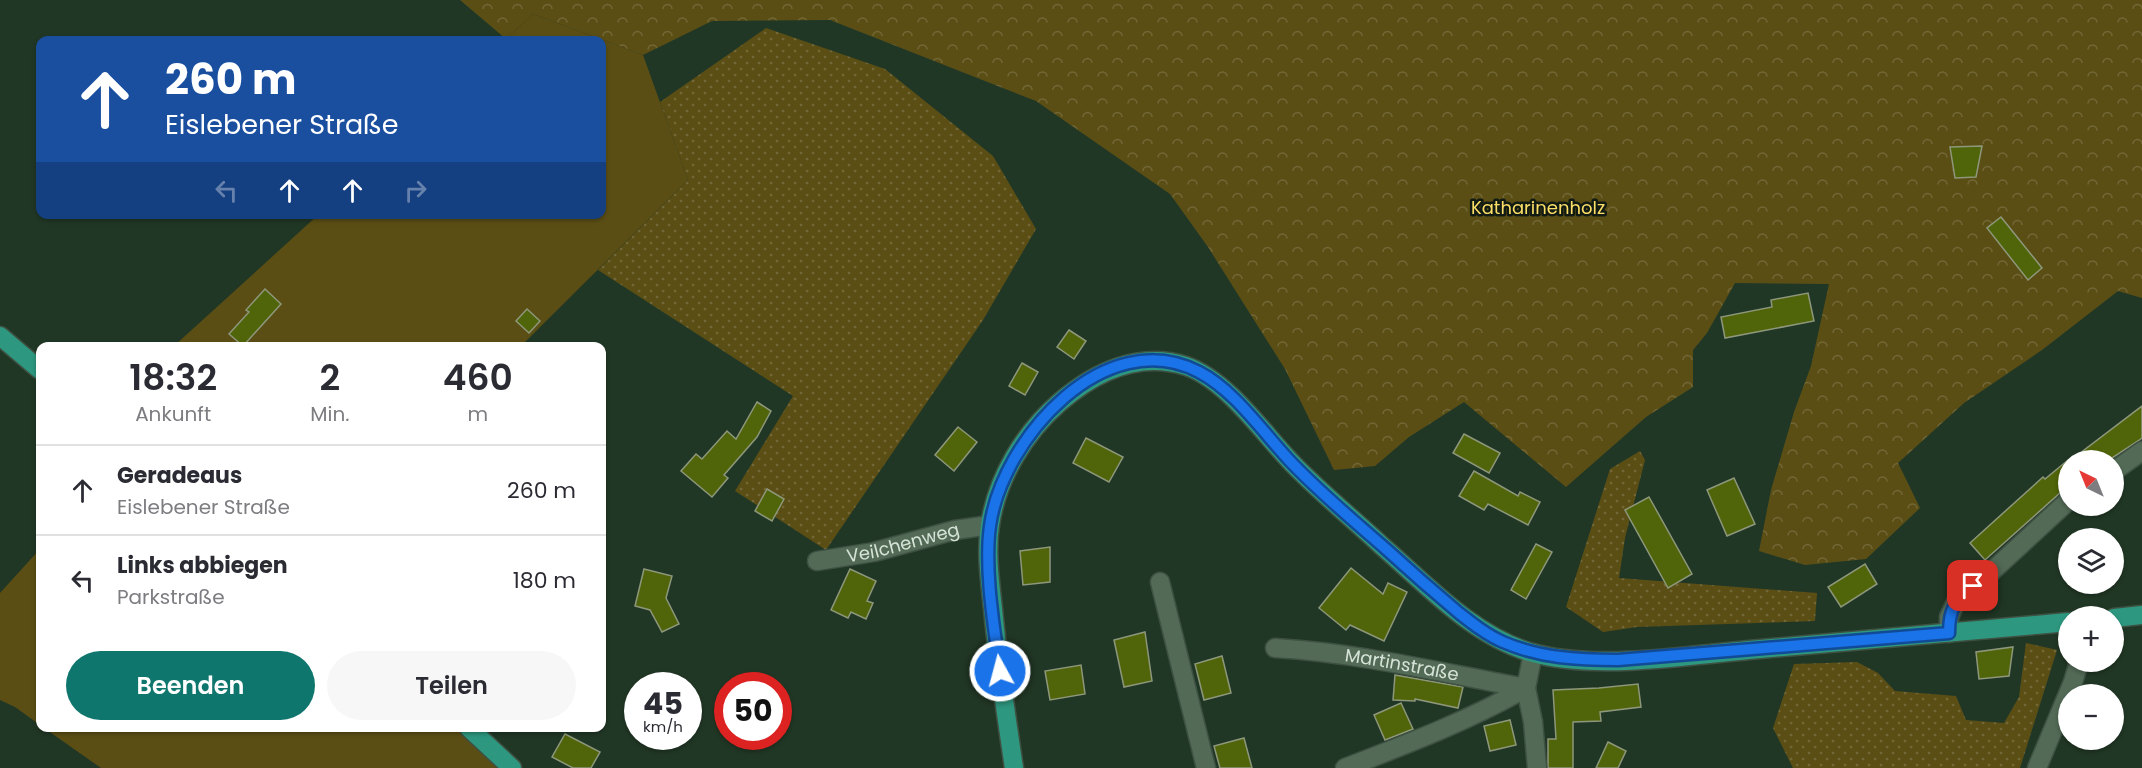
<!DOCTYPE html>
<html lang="de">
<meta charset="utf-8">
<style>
body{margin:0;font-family:Poppins,sans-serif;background:#f7f7f7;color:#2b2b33;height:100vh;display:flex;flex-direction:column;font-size:22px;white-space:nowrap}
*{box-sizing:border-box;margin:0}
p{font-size:20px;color:#7c7c81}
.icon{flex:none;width:33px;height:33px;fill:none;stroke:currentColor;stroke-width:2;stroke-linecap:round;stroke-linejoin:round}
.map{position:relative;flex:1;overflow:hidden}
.sheet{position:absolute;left:36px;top:342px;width:570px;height:390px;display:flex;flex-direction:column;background:#fff;border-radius:12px;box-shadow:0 2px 4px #0004}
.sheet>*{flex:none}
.hud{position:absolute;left:36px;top:36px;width:570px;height:183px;border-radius:12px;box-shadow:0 2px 4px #0004;background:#1a4fa0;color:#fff;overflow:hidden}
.needle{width:39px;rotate:317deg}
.buttons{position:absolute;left:2058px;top:450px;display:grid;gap:12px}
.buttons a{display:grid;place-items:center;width:66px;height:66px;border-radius:50%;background:#fff;box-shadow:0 2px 4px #0004;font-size:30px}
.speed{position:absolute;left:624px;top:672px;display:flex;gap:12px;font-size:30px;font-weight:700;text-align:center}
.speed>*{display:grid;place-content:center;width:78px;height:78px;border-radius:50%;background:#fff;box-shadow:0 2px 4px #0004;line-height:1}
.speed small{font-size:15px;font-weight:400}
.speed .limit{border:9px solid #d22;background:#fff;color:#111}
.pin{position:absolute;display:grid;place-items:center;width:51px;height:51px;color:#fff;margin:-26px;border-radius:12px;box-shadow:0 3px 9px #0006}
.me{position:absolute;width:66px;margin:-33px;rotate:353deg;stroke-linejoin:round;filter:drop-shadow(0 0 4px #0008)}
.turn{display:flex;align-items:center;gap:21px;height:126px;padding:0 30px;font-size:27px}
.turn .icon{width:78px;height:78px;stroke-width:2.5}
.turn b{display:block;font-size:42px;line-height:51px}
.lanes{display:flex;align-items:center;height:57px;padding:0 30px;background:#0003;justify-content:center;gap:30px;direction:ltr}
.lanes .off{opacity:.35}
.eta{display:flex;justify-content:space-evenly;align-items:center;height:102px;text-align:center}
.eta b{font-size:36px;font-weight:600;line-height:42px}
.primary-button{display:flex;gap:12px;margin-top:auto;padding:12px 30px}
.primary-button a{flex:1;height:69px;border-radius:36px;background:#0f766e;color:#fff;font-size:24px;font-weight:600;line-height:69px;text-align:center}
.primary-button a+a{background:#f7f7f7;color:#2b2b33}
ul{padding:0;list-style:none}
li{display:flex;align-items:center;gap:18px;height:90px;padding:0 30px;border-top:2px solid #e1e1e2}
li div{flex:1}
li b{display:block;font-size:22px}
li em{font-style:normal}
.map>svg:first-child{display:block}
</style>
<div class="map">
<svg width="2142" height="768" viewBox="0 0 2142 768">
<defs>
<pattern id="grass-dots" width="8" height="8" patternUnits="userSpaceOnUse" patternTransform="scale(1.5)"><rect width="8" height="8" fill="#5b4e15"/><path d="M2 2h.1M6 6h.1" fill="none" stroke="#726736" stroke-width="1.8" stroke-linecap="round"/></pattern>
<pattern id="forest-crowns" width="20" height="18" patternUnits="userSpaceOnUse" patternTransform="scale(1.5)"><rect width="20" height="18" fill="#5b4e15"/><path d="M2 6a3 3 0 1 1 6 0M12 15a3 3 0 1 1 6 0" fill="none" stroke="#726736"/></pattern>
</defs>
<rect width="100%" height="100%" fill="#213725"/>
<g fill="url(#grass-dots)">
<polygon points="766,28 885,69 993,156 1036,229 983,320 826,550 735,491 793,396 598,270 688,180 660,102"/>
<polygon points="1640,451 1645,460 1625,538 1619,578 1817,593 1815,621 1637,627 1603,632 1566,607 1610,469"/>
<polygon points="2026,643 2057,650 2020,768 1793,768 1773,728 1794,664 1857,662 1878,673 1895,691 1956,696 1966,720 2004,723 2019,697"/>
</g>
<polygon fill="url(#forest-crowns)" points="460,0 2142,0 2142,298 2118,291 2042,350 1964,403 1898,463 1920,508 1866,559 1805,565 1759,551 1771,490 1794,412 1811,366 1829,284 1735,283 1707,333 1693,350 1693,387 1646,417 1566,487 1464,402 1409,437 1375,466 1334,470 1285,369 1208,247 1170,194 1036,101 830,20 712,21 643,55 533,14 506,39"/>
<g fill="#5b4e15">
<polygon points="533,14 643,55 688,180 521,346 174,346 318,215 602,214 602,40 505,40"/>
<polygon points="40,549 40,725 15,707 0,700 0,593"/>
<polygon points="44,728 469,728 512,768 101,768"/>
</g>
<g fill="#506409" stroke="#8d977b" stroke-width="1.5">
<polygon points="1982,146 1976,177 1955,178 1950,147"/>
<polygon points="2001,217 2042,268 2028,280 1987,228"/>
<polygon points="265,289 281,304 243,346 229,334 249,312 246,310"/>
<polygon points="1808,293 1814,321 1725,338 1721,317 1772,307 1771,300"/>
<polygon points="527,309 540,321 529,333 516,321"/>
<polygon points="1069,330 1086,341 1074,359 1057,347"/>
<polygon points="1022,363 1038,372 1025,395 1009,386"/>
<polygon points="757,402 771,411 757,437 724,475 728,478 712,497 681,471 696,454 702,459 727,431 736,439"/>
<polygon points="2142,406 2142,438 2138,441 2109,460 2071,460"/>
<polygon points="958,427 977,442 954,471 935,455"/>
<polygon points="1464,434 1500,453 1489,473 1453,453"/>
<polygon points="1086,438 1123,457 1109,482 1073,463"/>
<polygon points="2068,460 2068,489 2060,493 1985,560 1970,543 2043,477 2045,479"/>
<polygon points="1474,471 1518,496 1520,492 1540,502 1528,525 1488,504 1484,510 1459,496"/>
<polygon points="1734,478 1755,524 1727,536 1707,490"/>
<polygon points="767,489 784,499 772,521 755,511"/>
<polygon points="1649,497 1692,574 1668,588 1625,510"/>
<polygon points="1536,544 1552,552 1526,599 1511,590"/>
<polygon points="1050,547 1050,582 1023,585 1020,551"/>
<polygon points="1865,564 1877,584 1841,607 1828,587"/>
<polygon points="1351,568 1383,594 1388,583 1407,592 1384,641 1350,625 1346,630 1319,608"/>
<polygon points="644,569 672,576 666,598 679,624 662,632 650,610 635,606"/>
<polygon points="850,569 876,581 867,601 873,603 866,619 851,612 848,618 831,610"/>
<polygon points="1145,632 1152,681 1124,687 1114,640"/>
<polygon points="2013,647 2009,676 1979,679 1976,652"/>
<polygon points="1222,656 1231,693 1204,700 1195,664"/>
<polygon points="1081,665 1085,694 1050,700 1045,671"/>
<polygon points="1395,675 1463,687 1458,708 1415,699 1415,701 1393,700"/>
<polygon points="1638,684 1641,707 1600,712 1601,721 1573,722 1573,768 1548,768 1548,739 1556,739 1553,690 1599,688"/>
<polygon points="1401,703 1413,729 1385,740 1374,715"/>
<polygon points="1510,720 1516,745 1490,751 1484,726"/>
<polygon points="565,734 600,752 591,768 573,768 552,757"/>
<polygon points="1244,738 1252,768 1220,768 1214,746"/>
<polygon points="1608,742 1626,751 1618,768 1596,768"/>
</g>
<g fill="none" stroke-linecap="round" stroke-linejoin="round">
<g stroke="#3e5143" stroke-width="21">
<g id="minor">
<polyline points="2114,471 2142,451"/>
<path id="s1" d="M817,561L874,552L955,530L990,525"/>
<polyline points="1160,582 1206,768"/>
<polyline points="1949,633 1949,617 1957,600 1990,573 2068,501"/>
<path id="s2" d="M1275,648C1360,653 1443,673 1526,688"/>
<polyline points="1533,653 1526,688 1533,722 1537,768"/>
<path d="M1345,768C1407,744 1468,721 1526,688"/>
<polyline points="2037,768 2073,682 2079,662"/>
</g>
</g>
<g stroke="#3e5143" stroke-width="21">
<g id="major">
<polyline points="0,336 40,370"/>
<polyline points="2114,618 2142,615"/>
<polyline points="469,728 512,768"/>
<path d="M1014,768C1006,715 998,662 993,609C990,582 986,552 990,525C997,478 1024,433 1060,402C1095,372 1139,351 1186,366C1227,380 1263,433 1292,463C1320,492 1352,518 1382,546C1427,585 1471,634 1529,652C1594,671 1682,656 1749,650C1856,641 1962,632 2068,622"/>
</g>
</g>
<use href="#minor" stroke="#526a56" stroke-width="18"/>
<use href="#major" stroke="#2d987f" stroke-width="18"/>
</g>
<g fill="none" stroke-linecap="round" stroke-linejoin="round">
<g stroke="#114b97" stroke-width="15">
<path id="route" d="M1000,671C994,627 984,569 990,526C1002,439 1105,323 1199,372C1234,390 1262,431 1289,460C1319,492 1353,520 1386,549C1410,571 1434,592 1459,613C1473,624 1487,635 1503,642C1540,658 1578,660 1618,660L1949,633C1949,609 1955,601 1973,586"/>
</g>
<use href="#route" stroke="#1a73e8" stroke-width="10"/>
</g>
<g text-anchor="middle" stroke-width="5" stroke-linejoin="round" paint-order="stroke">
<g font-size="18" fill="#fbde67" stroke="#121b13">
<text x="1538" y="214">Katharinenholz</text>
</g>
<g font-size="18" fill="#d6e4d8" stroke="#121b13">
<text dy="6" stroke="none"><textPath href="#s1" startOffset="88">Veilchenweg</textPath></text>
<text dy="6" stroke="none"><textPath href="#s2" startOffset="128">Martinstraße</textPath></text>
</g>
</g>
</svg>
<div class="buttons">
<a><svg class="needle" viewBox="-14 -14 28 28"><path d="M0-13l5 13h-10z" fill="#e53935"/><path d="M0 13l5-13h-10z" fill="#7c7c81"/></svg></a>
<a><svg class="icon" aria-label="layers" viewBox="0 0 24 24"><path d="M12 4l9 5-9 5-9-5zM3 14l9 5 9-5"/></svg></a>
<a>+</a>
<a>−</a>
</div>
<div class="speed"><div>45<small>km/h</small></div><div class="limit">50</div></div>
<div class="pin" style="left:1973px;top:586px;background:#d93025"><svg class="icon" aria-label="arrive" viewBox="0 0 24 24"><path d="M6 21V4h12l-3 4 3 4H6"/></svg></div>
<svg class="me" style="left:1000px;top:671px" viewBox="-20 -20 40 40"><circle r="17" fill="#1a73e8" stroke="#fff" stroke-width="3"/><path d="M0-11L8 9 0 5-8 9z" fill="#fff"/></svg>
<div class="hud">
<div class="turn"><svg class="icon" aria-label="ahead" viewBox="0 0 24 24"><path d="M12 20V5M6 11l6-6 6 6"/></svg><div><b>260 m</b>Eislebener Straße</div></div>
<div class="lanes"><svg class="icon off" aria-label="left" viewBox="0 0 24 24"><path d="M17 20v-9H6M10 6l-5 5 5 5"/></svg><svg class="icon" aria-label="ahead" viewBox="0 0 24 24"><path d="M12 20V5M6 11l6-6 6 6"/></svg><svg class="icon" aria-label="ahead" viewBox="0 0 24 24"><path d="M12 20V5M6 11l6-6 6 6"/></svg><svg class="icon off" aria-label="right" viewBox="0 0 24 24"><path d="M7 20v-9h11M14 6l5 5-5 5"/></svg></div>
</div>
<section class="sheet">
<div class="eta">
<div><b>18:32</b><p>Ankunft</p></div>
<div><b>2</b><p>Min.</p></div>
<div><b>460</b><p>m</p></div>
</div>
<ul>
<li><svg class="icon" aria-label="ahead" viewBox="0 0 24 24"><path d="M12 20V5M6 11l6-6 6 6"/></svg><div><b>Geradeaus</b><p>Eislebener Straße</p></div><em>260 m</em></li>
<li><svg class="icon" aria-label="left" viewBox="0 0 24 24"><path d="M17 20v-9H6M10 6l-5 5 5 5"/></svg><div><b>Links abbiegen</b><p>Parkstraße</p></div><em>180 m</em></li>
</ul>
<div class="primary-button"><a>Beenden</a><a>Teilen</a></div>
</section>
</div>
